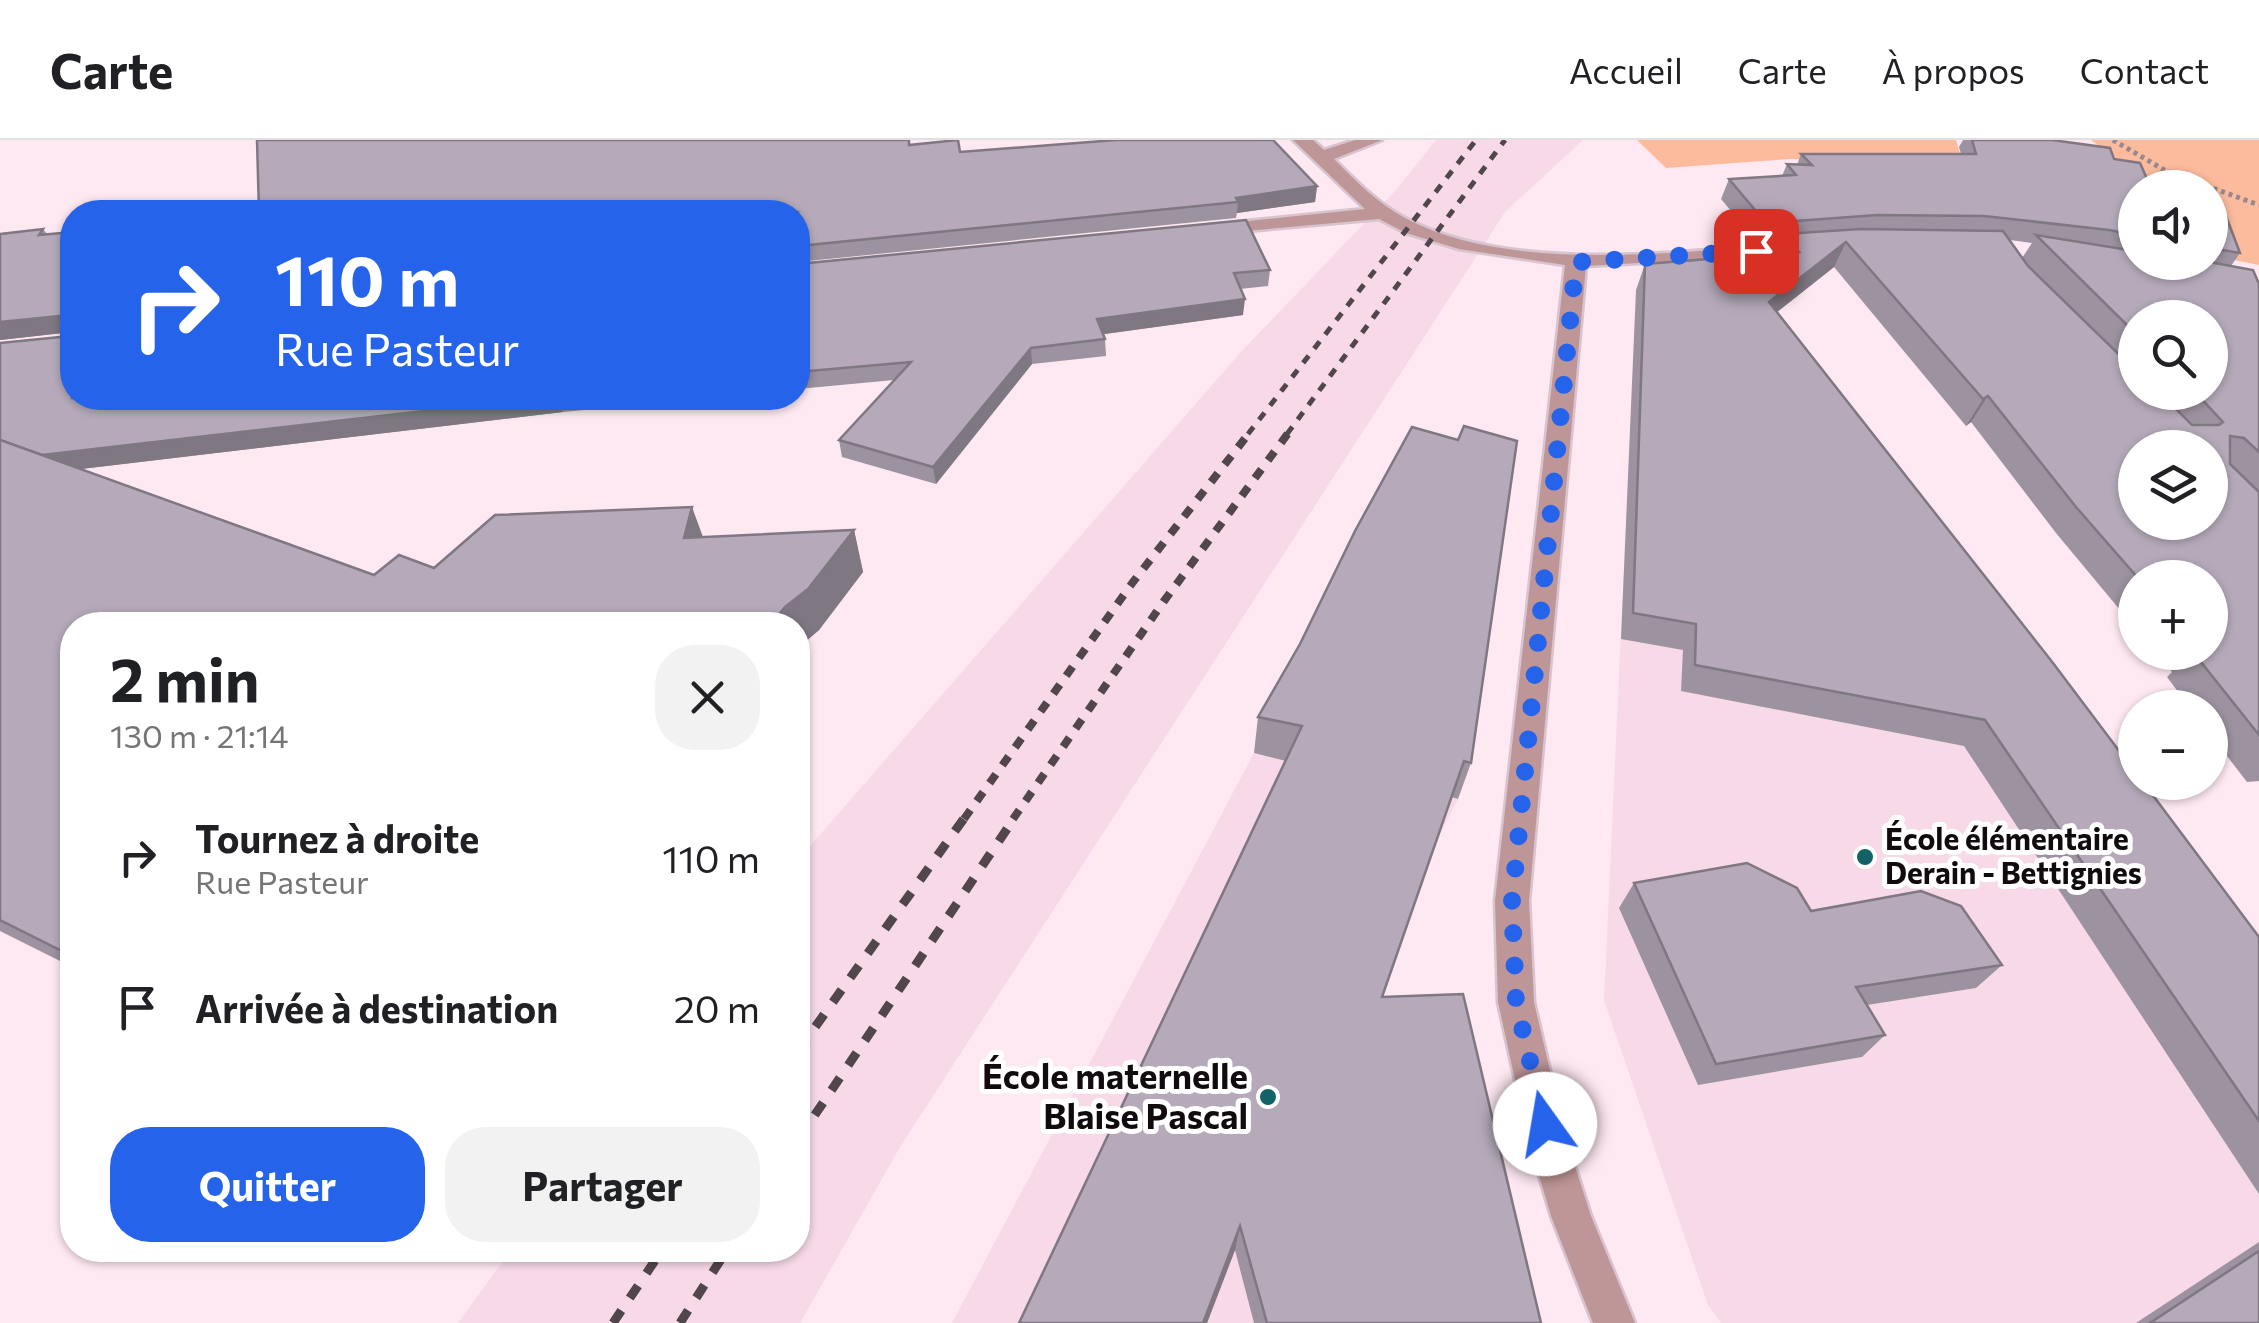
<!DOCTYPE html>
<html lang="fr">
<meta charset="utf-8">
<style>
body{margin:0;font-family:Commissioner,sans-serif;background:#f2f2f2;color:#202124;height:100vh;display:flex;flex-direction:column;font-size:38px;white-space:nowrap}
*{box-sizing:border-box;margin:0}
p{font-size:32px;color:#757577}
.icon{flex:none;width:55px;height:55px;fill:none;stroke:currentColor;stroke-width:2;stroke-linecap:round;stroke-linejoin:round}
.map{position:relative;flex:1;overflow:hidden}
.panel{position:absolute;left:60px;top:472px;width:750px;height:650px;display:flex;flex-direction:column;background:#fff;border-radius:40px;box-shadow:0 2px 8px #0004}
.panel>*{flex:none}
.guide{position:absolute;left:60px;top:60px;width:750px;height:210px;border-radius:40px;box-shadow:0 2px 8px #0004;background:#2563eb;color:#fff;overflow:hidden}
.buttons{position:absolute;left:2118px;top:30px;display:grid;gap:20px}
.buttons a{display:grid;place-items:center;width:110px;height:110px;border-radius:50%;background:#fff;box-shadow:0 2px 8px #0004;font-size:50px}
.pin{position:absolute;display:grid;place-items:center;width:85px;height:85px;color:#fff;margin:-42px;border-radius:20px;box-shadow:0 5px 15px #0006}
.me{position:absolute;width:110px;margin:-55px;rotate:347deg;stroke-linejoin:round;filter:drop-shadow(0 0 8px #0008)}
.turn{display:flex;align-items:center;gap:35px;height:210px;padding:0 50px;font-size:45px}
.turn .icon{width:130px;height:130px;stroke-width:2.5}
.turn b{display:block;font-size:70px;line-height:85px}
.round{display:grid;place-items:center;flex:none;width:105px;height:105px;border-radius:40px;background:#f2f2f2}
.headline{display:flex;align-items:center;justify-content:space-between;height:170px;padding:0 50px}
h1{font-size:60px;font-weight:700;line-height:75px}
.action{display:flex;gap:20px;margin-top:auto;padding:20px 50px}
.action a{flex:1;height:115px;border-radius:40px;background:#2563eb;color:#fff;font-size:40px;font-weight:700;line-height:115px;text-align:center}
.action a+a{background:#f2f2f2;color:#202124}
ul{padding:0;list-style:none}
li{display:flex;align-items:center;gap:30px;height:150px;padding:0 50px}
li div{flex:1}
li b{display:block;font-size:38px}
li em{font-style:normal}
header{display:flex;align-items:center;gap:60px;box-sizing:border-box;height:140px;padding:0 50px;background:#fff;border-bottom:2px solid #e0e0e0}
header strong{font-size:48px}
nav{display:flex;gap:55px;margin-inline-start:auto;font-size:35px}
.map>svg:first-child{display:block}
</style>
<header>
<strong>Carte</strong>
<nav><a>Accueil</a><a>Carte</a><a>À propos</a><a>Contact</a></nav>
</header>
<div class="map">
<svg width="2259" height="1183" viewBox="0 0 2259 1183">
<rect width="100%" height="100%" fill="#fee8f2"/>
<g fill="#f7d9e8">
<polygon points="1436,0 1583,0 1505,72 900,1007 800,1183 458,1183 511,1110 798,1110 798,720 1240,213 1397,49"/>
<polygon points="1625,407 1941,464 2259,916 2259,1183 1721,1183 1708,1165 1604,860"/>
<polygon points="1254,613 1458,659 1436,702 1381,858 1516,1183 952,1183"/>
</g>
<g fill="#fcbb9c">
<polygon points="1637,0 1956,0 1962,20 1790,19 1666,28"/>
<polygon points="2091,0 2259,0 2259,125 2219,117 2210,93 2210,48 2154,47"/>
</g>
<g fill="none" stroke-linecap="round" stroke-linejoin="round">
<g stroke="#d8c4ce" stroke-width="5">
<path id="minor" d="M1293,0H1313L1324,10L1355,0H1382L1334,19C1356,41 1377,63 1405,78C1516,137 1694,110 1815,101L1825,107L1815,113L1586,126L1529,761L1534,862L1565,995L1591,1076L1635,1183H1593L1551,1076L1527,995L1498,862L1495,761L1565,125L1459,109L1406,93L1379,79L1202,95V87L1209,85L1365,69Z"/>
</g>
<polyline stroke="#988990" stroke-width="5" stroke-dasharray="4 4" stroke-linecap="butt" points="2113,0 2166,31 2259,65"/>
<use href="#minor" fill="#bf9697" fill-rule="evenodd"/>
<g stroke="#51464c" stroke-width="5" stroke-dasharray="9 9" stroke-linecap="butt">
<polyline points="1248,294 1476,0"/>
<polyline points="1287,294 1505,0"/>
</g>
<g stroke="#51464c" stroke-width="8" stroke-dasharray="11 11" stroke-linecap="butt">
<polyline points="964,679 1133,442 1250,292"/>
<polyline points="1013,679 1164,461 1289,292"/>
</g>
<g stroke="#51464c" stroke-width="9" stroke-dasharray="15 15" stroke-linecap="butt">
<polyline points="798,911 965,677"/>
<polyline points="798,1000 1015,677"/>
<polyline points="613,1183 662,1110"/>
<polyline points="680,1183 727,1110"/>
</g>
</g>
<g fill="#9d92a0" fill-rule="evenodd">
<path d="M1963,0H2052L2114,19L2135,48V122H2210V66L2240,113L2231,126L2259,144V641L2247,642L2210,594V568H2190L2167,537L2172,532L2155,512H2210V438H2135V488L2056,393L1971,282L1966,286L1834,127L1777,172L2259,797V1054L1964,606L1681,551L1683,510L1621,499L1636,150L1645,124L1774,114L1779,102L1758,103L1721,59L1729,39L1782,36L1787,24L1797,25L1801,14H1961L1959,7ZM2010,100L2032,103L2022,118ZM2135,178L2210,252H2135Z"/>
<polygon points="910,5 960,12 1317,46 1315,62 1237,73 1236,78 798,122 798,72"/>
<polygon points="43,89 47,94 72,92 72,258 711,258 563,272 80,329 374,435 703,397 854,390 863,432 819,490 798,508 798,485 72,485 72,827 0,791 0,203 60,197 63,193 0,200 0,94"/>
<polygon points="798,124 1270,130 1268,146 1240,149 1243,175 1103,194 1105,199 1106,216 1032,224 936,344 842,317 839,300 894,240 798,249"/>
<polygon points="1258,577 1471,623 1458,659 1451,657 1382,857 1541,1183 1254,1183 1235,1110 1207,1183 1019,1183 1286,621 1254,613"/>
<polygon points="1634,743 1811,771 2002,825 1976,848 1867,865 1885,895 1862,917 1698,945 1619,768"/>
<polygon points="2259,1102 2259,1183 2136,1183"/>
</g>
<g fill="#7f7782">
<polygon points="1317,46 1315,62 1237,73 1238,62 1236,58"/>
<polygon points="1846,102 1834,127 1757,188 1769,162"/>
<polygon points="1245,159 1243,175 1098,195 1097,179"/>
<polygon points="59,176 72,192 0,200 0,182"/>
<polygon points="1031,208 1032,224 936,344 933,327"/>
<polygon points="1988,256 1971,282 1966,286 1983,259"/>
<polygon points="536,258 557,258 563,272 31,335 16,318"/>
<polygon points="692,367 707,408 684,398"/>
<polygon points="854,390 863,432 819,490 798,508 798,485 770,485"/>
<polygon points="1240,1086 1235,1110 1207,1183 1203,1183"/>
</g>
<g fill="#b6aaba" stroke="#7f7782" stroke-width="2.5" fill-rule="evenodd">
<polygon points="257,0 909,0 909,5 958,0 960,12 1116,0 1273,0 1317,46 1236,58 1238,62 798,106 798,72 259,72"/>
<polygon points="1972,0 2052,0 2110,8 2114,19 2140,23 2151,48 2135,48 2135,95 2109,90 1984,76 1877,75 1766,83 1729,39 1796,35 1787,24 1812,25 1801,14 1976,14"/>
<polygon points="2210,66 2223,68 2240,113 2210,108"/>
<polygon points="1246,80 1270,130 1234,133 1245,159 1097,179 1105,199 1031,208 933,327 839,300 911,222 798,232 798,124"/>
<polygon points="43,89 39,95 72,92 72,258 536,258 42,315 0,300 0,203 60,197 63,194 63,180 59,176 0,182 0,94"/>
<path d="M1861,89L2003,91L2028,126L2135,230V252H2159L2192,285H2219L2223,282L2195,252H2210V178H2135V193L2036,95L2135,111V122H2209L2253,130L2259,144V312L2244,298L2230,296V324L2259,352V595L2193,512H2210V438H2138L2076,367L1988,256L1983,259L1846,102L1769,162L2053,523L2135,632V642H2143L2259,797V981L1985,580L1695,525L1696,484L1633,473L1645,124L1799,112L1783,94ZM2135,308H2210V382H2135Z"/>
<polygon points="1464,286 1517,301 1471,623 1464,621 1382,857 1463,854 1541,1183 1267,1183 1240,1086 1203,1183 1019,1183 1302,586 1258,577 1300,504 1355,391 1412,287 1458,300"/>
<polygon points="0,300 374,435 399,415 434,428 495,375 692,367 684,398 854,390 808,449 785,467 770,485 72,485 72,816 0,780"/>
<polygon points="1747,723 1797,748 1811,771 1921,751 1961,766 2002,825 1856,847 1885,895 1716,924 1634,743"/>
<polygon points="2259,1111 2259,1183 2150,1183"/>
</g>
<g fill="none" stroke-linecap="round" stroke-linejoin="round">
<polyline stroke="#2563eb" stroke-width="18" stroke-dasharray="0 32.4" points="1545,984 1516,862 1512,761 1576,122 1756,111"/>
</g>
<g fill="#126267" stroke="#fff" stroke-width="4">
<circle cx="1865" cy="717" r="10"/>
<circle cx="1268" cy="957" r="10"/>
</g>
<g text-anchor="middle" stroke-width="10" stroke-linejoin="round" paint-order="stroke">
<g font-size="30" font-weight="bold" fill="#110a0e" stroke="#fff" text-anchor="start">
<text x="1885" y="710">École élémentaire<tspan x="1885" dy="34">Derain - Bettignies</tspan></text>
</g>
<g font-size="35" font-weight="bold" fill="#110a0e" stroke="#fff" text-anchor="end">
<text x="1248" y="949">École maternelle<tspan x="1248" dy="40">Blaise Pascal</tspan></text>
</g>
</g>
</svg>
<div class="buttons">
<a><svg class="icon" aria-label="sound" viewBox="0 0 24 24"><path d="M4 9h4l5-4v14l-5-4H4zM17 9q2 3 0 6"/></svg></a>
<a><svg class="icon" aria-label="search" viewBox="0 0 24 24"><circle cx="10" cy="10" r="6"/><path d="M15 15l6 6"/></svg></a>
<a><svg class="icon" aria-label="layers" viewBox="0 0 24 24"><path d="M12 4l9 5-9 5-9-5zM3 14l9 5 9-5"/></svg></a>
<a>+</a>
<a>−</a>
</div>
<div class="pin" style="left:1756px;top:111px;background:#d93025"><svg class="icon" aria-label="arrive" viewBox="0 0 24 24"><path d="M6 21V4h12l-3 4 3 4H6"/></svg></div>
<svg class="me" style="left:1545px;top:984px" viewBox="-20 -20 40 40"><circle r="19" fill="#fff"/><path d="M0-13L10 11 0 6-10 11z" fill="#2563eb"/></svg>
<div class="guide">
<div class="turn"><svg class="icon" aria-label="right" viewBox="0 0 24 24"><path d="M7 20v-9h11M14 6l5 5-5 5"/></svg><div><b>110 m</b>Rue Pasteur</div></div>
</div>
<section class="panel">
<div class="headline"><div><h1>2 min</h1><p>130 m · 21:14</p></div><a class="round"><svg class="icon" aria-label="close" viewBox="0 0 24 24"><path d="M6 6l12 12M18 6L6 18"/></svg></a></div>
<ul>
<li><svg class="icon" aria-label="right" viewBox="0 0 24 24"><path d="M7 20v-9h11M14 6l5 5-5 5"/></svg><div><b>Tournez à droite</b><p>Rue Pasteur</p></div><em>110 m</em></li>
<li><svg class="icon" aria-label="arrive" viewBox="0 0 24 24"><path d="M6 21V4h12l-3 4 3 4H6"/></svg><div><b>Arrivée à destination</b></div><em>20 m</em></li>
</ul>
<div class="action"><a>Quitter</a><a>Partager</a></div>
</section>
</div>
